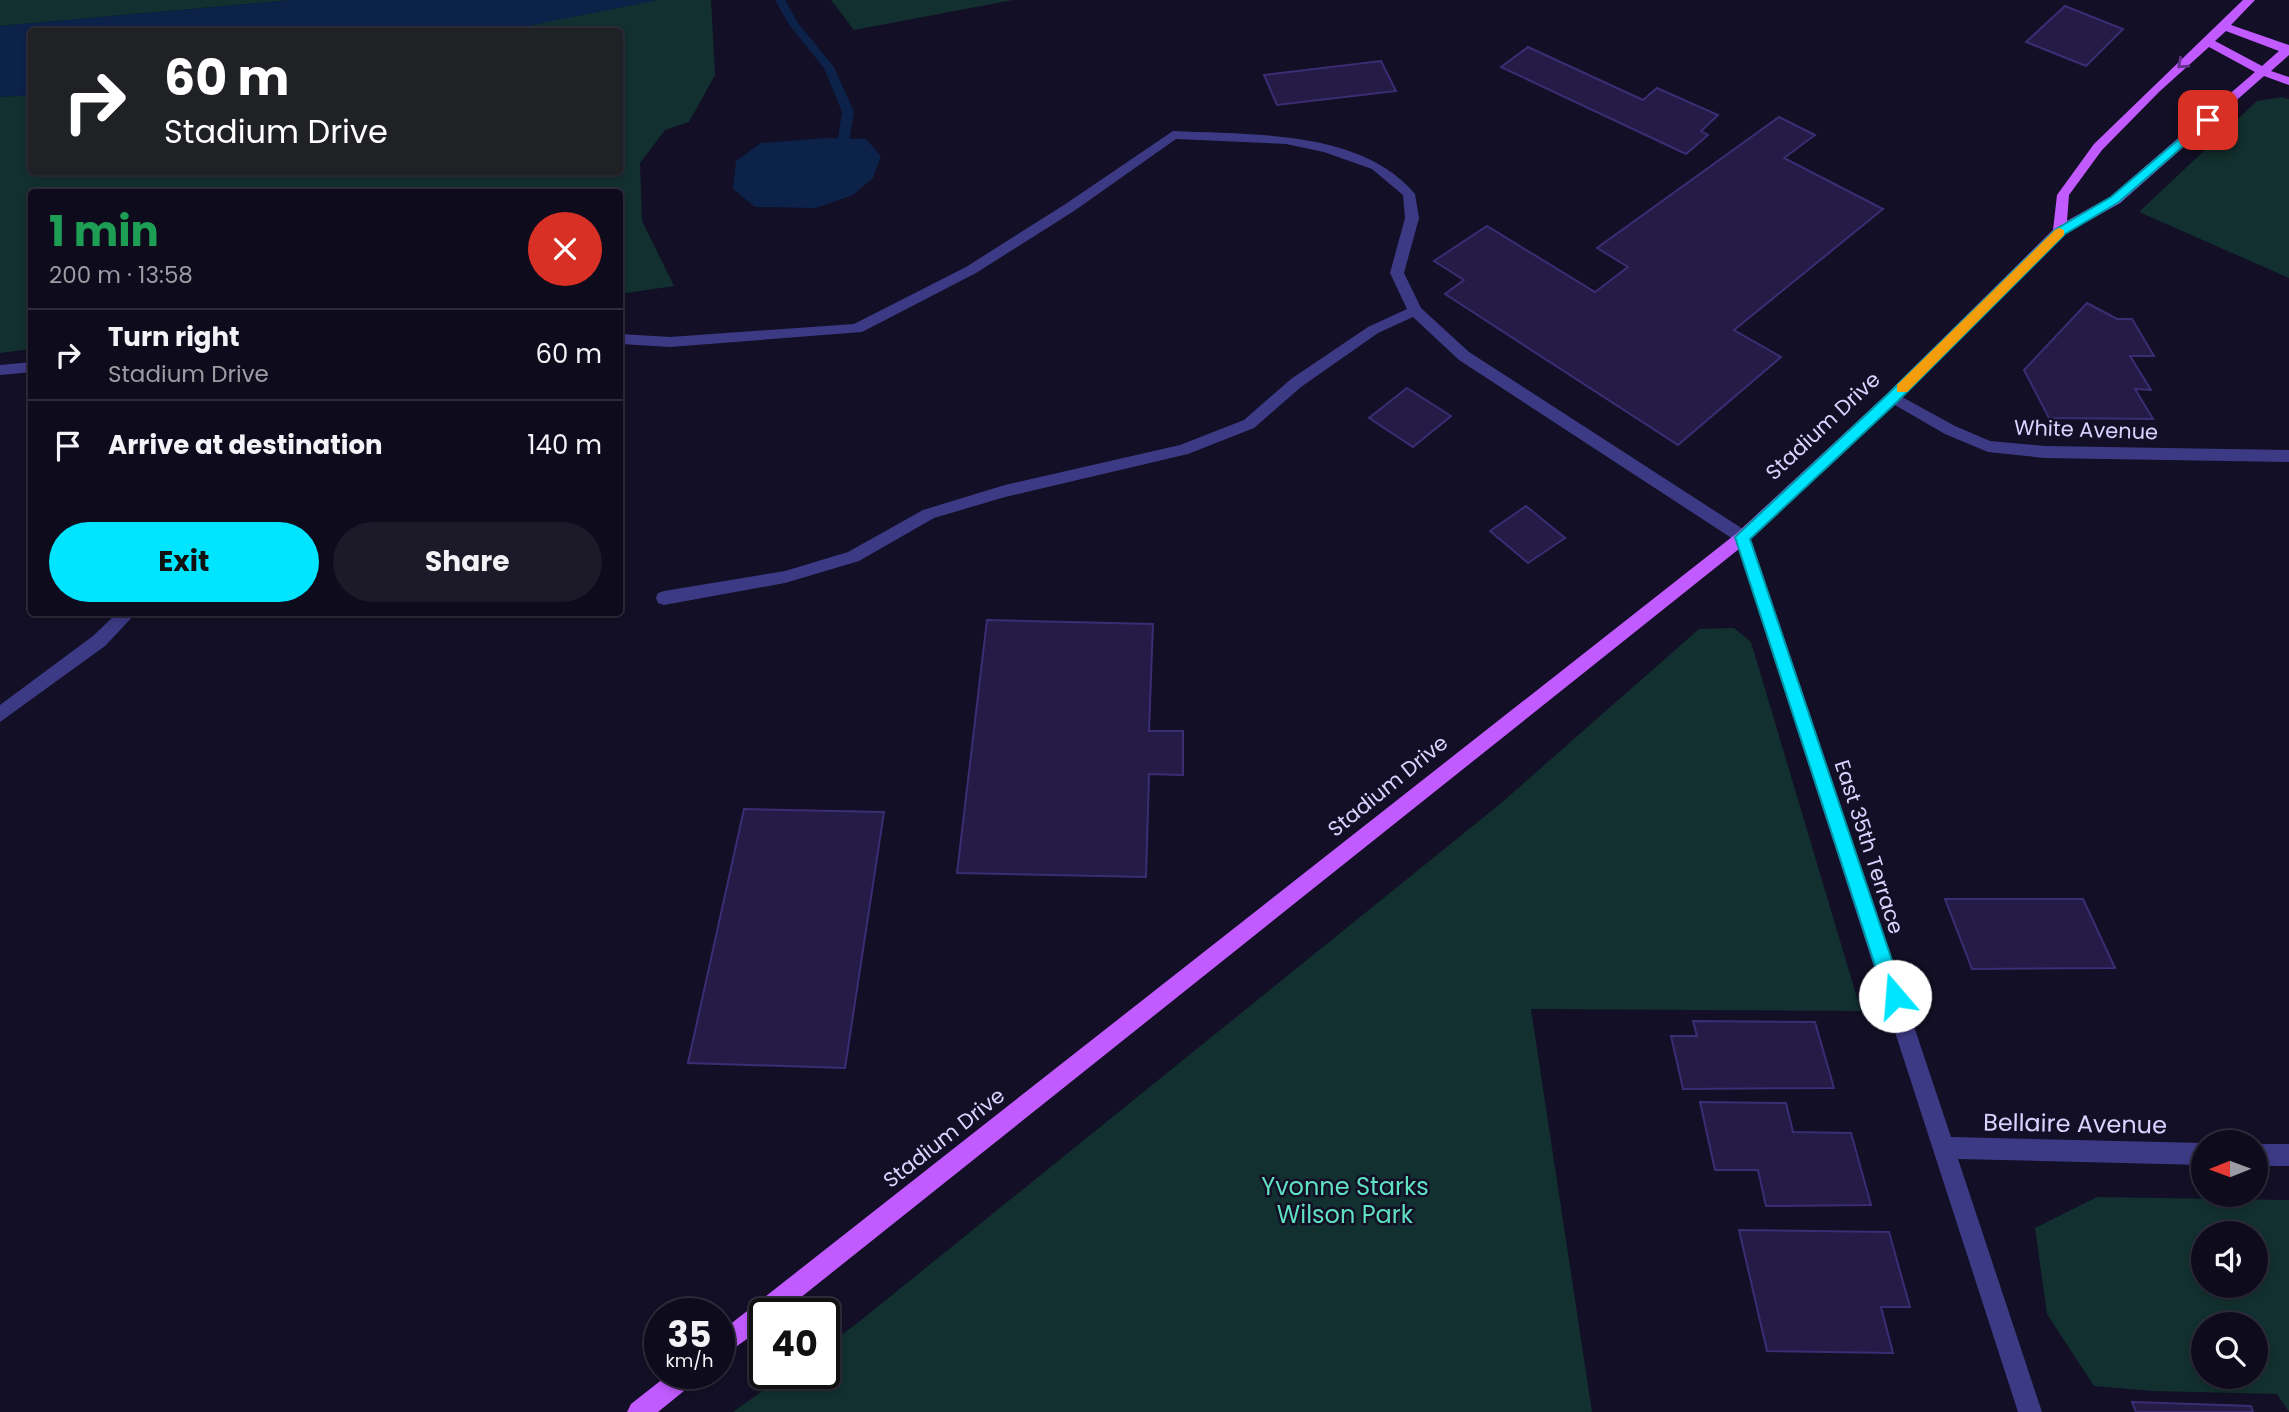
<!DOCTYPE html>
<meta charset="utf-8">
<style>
body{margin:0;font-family:Poppins,sans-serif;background:#1c1929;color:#f1f3f6;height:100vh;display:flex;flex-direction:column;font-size:26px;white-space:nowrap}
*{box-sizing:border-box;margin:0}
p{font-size:23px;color:#9b9ba3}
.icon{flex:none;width:38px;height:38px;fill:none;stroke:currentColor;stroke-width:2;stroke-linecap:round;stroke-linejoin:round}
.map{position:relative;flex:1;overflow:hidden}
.panel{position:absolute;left:28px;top:189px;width:595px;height:427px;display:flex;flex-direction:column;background:#0e0b1c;border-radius:7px;box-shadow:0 4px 10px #0003,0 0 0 2px #2e2b3b}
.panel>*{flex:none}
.banner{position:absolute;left:28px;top:28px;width:595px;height:147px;border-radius:7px;box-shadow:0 4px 10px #0003,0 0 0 2px #2e2b3b;background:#202124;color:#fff;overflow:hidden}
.needle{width:46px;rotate:269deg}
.tools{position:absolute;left:2191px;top:1130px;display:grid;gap:14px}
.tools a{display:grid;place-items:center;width:77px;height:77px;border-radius:50%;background:#0e0b1c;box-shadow:0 4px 10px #0003,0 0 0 2px #2e2b3b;font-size:35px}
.speed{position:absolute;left:644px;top:1298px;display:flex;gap:14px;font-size:35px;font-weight:700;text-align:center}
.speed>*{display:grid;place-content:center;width:91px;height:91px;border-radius:50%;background:#0e0b1c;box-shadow:0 4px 10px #0003,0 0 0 2px #2e2b3b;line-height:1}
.speed small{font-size:18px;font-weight:400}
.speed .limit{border:4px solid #111;border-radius:10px;background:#fff;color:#111}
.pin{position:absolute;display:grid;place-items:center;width:60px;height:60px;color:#fff;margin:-30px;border-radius:14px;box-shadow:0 4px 10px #0006}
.me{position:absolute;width:77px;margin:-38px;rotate:342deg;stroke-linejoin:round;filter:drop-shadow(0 0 5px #0008)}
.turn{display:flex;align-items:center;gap:24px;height:147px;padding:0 21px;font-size:32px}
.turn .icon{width:91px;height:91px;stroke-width:2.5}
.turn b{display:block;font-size:49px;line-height:60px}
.round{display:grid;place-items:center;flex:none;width:74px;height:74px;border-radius:37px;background:#1c1929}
.head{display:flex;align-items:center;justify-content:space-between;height:119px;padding:0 21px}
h1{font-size:42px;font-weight:700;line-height:52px;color:#1e9e55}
.action{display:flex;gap:14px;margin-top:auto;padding:14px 21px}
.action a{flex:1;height:80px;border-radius:42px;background:#00e5ff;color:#111;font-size:28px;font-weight:700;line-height:80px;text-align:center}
.action a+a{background:#1c1929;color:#f1f3f6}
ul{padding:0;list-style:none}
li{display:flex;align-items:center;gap:21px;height:91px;padding:0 21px;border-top:2px solid #2e2b3b}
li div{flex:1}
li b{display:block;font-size:26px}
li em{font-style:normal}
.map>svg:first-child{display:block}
</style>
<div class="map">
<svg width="2289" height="1412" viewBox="0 0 2289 1412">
<rect width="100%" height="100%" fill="#130f26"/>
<g fill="#12302f" fill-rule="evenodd">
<polygon points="0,0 292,0 0,26"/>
<polygon points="658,0 711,0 715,75 689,122 665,130 640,163 642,221 674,286 620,294 620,192 32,192 31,349 0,353 0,97 31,95 32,172 620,172 620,32 498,31"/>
<polygon points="831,0 1013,0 854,30"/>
<polygon points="2282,97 2289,99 2289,278 2139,212 2257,101"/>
<polygon points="1734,628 1751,642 1861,1011 1531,1009 1592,1412 733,1412 786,1374 824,1374 824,1347 855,1325 1500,804 1699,629"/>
<path d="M2097,1197L2289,1200V1412L2277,1394L2153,1391L2094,1386L2047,1314L2035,1228ZM2203,1234H2256V1286H2203ZM2203,1325H2256V1377H2203Z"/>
</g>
<g fill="#0c2248">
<polygon points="292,0 658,0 498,32 32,32 31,95 0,97 0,26"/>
<polygon points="825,138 866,139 881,156 873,178 853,195 816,208 755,207 733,189 736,161 761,143"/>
</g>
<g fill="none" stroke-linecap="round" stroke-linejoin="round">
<polygon fill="#0c2248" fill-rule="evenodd" points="775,0 785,0 798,23 834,67 854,112 847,152 840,158 832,158 830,156 836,151 842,112 824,68 790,26"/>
</g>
<g fill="#241b47" stroke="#3b2d73" stroke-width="2">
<polygon points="2065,6 2123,29 2086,66 2026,42"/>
<polygon points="1528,47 1643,100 1657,88 1718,115 1701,131 1708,135 1686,154 1501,67"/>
<polygon points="1381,61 1396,91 1277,105 1264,75"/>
<polygon points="1779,117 1815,135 1784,158 1883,209 1734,330 1781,357 1678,445 1445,294 1464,280 1434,261 1487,226 1595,292 1628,267 1597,248"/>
<polygon points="2087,303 2117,319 2132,319 2154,356 2130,356 2151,390 2135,389 2153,419 2049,418 2024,370"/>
<polygon points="1407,388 1451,416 1413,447 1369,418"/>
<polygon points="1526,506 1565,538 1528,563 1490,531"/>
<polygon points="987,620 1153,624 1149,731 1183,731 1183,775 1149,774 1146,877 957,873"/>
<polygon points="744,809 884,812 845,1068 688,1063"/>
<polygon points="1945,899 2083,899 2115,968 1972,969"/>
<polygon points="1693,1021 1815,1022 1834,1088 1683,1089 1671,1036 1697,1036"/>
<polygon points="1700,1102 1786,1103 1793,1132 1851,1133 1871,1205 1766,1206 1758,1170 1715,1170"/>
<polygon points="1739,1230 1889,1232 1910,1307 1881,1307 1893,1353 1767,1351"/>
<polygon points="2132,1402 2251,1406 2253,1412 2136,1412"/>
</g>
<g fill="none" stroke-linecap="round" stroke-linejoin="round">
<g fill="#3d3a85" fill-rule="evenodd">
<path d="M1173,131C1249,135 1362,129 1415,194L1419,218L1404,273L1421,308L1469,352L1749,533L1951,1137L2203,1143V1165L1958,1159L2042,1412H2018L1736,541L1459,360L1413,317L1378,333L1301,387L1254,428L1188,454L1005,497L934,518L859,561L785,583L664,605L658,603L656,598L658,593L664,591L785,571L848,552L923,510L1005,485L1180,445L1244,420L1291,379L1368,327L1407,309L1390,273L1405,218L1403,195L1372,169L1324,152L1286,144L1176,139L1074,211L976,273L862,332L670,347L620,344V334L670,337L854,324L966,267L1064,205Z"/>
<polygon points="32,362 32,372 0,375 0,365"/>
<polygon points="1893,392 1955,426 1990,441 2045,446 2289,450 2289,462 2045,458 1988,452 1945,434 1888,401 1886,397 1888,393"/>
<polygon points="118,612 137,612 105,646 0,722 0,705 93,636"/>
<rect x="2256" y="1144" width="33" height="22"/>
</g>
<g fill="#c25bff" fill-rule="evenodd">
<path d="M2243,0H2255L2231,25L2289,45V55L2271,71L2289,77V85L2264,76L2120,203L2065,234L1898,401L1749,541L780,1314H765V1326L719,1359V1333L1737,533L1888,393L2053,230L2057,195L2094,144ZM2226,31L2279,51L2262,66L2215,41ZM2209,47L2255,72L2110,197L2067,221L2069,195L2102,150L2160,91Z"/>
<polygon points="669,1374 699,1374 695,1382 658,1412 627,1412 631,1404"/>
</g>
</g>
<defs><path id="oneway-chevron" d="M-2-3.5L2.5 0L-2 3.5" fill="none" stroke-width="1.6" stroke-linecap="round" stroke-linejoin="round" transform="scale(1.75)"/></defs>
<use stroke="#623188" href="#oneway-chevron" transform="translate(2182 64) rotate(138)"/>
<polygon fill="#00e5ff" stroke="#0095a6" stroke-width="2" points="2204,118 2213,120 2119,202 2065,234 1898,401 1750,539 1904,996 1901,1002 1895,1004 1888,1002 1885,996 1735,537 1888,394 2056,229 2111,197"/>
<polygon fill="#f59e0b" points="2059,228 2064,230 2064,235 1907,392 1897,392 1897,385 2055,230"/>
<g text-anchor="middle" stroke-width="5" stroke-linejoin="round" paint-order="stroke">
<g font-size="21" fill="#d9d4ff" stroke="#130f26">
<text transform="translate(1823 426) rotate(-43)" y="7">Stadium Drive</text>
<text transform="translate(2086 430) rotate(2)" y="7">White Avenue</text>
<text transform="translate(1388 786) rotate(-39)" y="7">Stadium Drive</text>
<text transform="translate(1869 847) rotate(72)" y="7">East 35th Terrace</text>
<text transform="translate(944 1138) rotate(-38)" y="7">Stadium Drive</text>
</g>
<g font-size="24" fill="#d9d4ff" stroke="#130f26">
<text transform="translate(2075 1124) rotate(1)" y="8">Bellaire Avenue</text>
</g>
<g font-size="24" fill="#5fe0c0" stroke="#130f26">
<text x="1345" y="1195">Yvonne Starks<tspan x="1345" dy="28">Wilson Park</tspan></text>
</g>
</g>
</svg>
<div class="tools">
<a><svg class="needle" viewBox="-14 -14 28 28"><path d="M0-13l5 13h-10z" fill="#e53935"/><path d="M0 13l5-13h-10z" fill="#9b9ba3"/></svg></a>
<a><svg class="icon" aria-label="sound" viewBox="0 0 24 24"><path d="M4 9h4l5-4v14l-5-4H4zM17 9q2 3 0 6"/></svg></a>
<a><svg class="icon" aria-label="search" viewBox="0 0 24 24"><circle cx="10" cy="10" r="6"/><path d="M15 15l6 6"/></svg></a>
</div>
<div class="speed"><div>35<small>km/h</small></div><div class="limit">40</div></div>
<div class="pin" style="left:2208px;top:120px;background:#d93025"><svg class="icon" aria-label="arrive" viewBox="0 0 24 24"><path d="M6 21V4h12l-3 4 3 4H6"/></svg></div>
<svg class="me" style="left:1895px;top:996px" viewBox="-20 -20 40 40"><circle r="19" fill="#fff"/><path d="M0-13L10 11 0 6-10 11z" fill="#00e5ff"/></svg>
<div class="banner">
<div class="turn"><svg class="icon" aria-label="right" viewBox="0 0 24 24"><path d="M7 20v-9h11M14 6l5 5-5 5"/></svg><div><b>60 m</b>Stadium Drive</div></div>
</div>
<section class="panel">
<div class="head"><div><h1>1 min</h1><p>200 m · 13:58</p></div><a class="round" style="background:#d93025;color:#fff"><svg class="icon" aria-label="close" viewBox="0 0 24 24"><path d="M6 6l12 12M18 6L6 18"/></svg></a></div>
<ul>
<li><svg class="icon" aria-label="right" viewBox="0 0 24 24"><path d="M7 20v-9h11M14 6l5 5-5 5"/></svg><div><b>Turn right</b><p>Stadium Drive</p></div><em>60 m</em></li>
<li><svg class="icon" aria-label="arrive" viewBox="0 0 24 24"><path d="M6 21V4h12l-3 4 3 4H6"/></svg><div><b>Arrive at destination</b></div><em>140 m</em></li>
</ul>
<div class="action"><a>Exit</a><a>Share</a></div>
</section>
</div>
